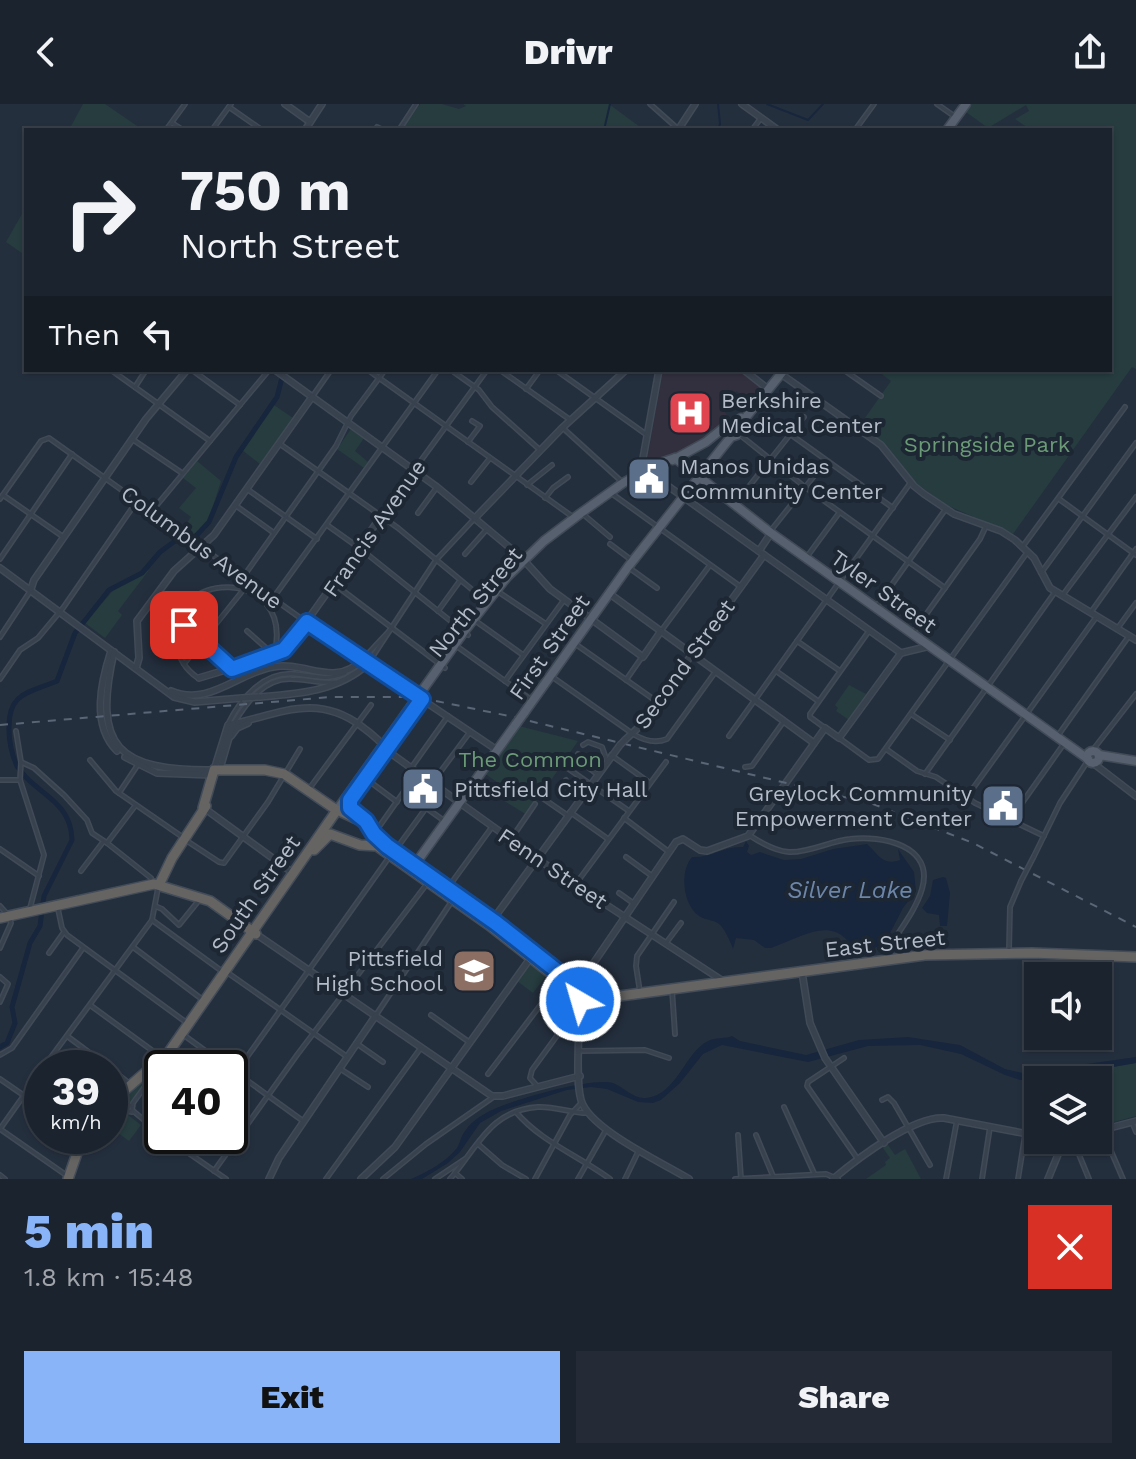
<!DOCTYPE html>
<meta charset="utf-8">
<style>
body{margin:0;font-family:"Work Sans",sans-serif;background:#242b36;color:#f1f3f6;height:100vh;display:flex;flex-direction:column;font-size:30px;white-space:nowrap}
*{box-sizing:border-box;margin:0}
p{font-size:26px;color:#a0a4aa}
.icon{flex:none;width:44px;height:44px;fill:none;stroke:currentColor;stroke-width:2;stroke-linecap:round;stroke-linejoin:round}
.map{position:relative;height:1075px;overflow:hidden}
.panel{display:flex;flex-direction:column;background:#1b232e;flex:1}
.panel>*{flex:none}
.banner{position:absolute;left:24px;top:24px;width:1088px;height:244px;border-radius:0px;box-shadow:0 2px 6px #0004,0 0 0 2px #39404a;background:#1b232e;color:#f1f3f6;overflow:hidden}
.fabs{position:absolute;left:1024px;top:858px;display:grid;gap:16px}
.fabs a{display:grid;place-items:center;width:88px;height:88px;border-radius:0px;background:#1b232e;box-shadow:0 2px 6px #0004,0 0 0 2px #39404a;font-size:40px}
.speed{position:absolute;left:24px;top:946px;display:flex;gap:16px;font-size:40px;font-weight:700;text-align:center}
.speed>*{display:grid;place-content:center;width:104px;height:104px;border-radius:50%;background:#1b232e;box-shadow:0 2px 6px #0004,0 0 0 2px #39404a;line-height:1}
.speed small{font-size:20px;font-weight:400}
.speed .limit{border:4px solid #111;border-radius:12px;background:#fff;color:#111}
.pin{position:absolute;display:grid;place-items:center;width:68px;height:68px;color:#fff;margin:-34px;border-radius:16px;box-shadow:0 4px 12px #0006}
.me{position:absolute;width:88px;margin:-44px;rotate:322deg;stroke-linejoin:round;filter:drop-shadow(0 0 6px #0008)}
.turn{display:flex;align-items:center;gap:28px;height:168px;padding:0 24px;font-size:36px}
.turn .icon{width:104px;height:104px;stroke-width:2.5}
.turn b{display:block;font-size:56px;line-height:68px}
.then{display:flex;align-items:center;height:76px;padding:0 24px;background:#0003;gap:16px;font-size:30px}
.round{display:grid;place-items:center;flex:none;width:84px;height:84px;border-radius:0px;background:#242b36}
.summary{display:flex;align-items:center;justify-content:space-between;height:136px;padding:0 24px}
h1{font-size:48px;font-weight:800;line-height:60px;color:#8ab4f8}
.button{display:flex;gap:16px;margin-top:auto;padding:16px 24px}
.button a{flex:1;height:92px;border-radius:0px;background:#8ab4f8;color:#111;font-size:32px;font-weight:800;line-height:92px;text-align:center}
.button a+a{background:#242b36;color:#f1f3f6}
header{display:flex;justify-content:space-between;align-items:center;height:104px;padding:0 24px;background:#1b232e;font-size:36px;font-weight:800}
.map>svg:first-child{display:block}
</style>
<header><svg class="icon" aria-label="back" viewBox="0 0 24 24"><path d="M15 5l-7 7 7 7"/></svg>Drivr<svg class="icon" aria-label="share" viewBox="0 0 24 24"><path d="M12 15V3M7 8l5-5 5 5M5 13v7h14v-7"/></svg></header>
<div class="map">
<svg width="1136" height="1075" viewBox="0 0 1136 1075">
<rect width="100%" height="100%" fill="#242f3e"/>
<polygon fill="#32303f" points="663,266 738,266 763,285 749,299 737,287 719,301 730,315 712,330 680,348 646,362"/>
<g fill="#263c3f">
<polygon points="83,0 105,0 143,26 69,26"/>
<polygon points="420,0 442,0 459,5 466,2 463,0 609,0 644,26 402,26"/>
<polygon points="972,0 1136,0 1136,265 1132,263 1013,430 944,400 916,379 884,340 860,321 891,277 876,266 1110,266 1110,26 1031,26 1015,15 1029,7 1026,1 988,24 966,8"/>
<polygon points="26,103 26,152 6,138"/>
<polygon points="274,301 293,314 260,360 242,346"/>
<polygon points="351,325 364,334 355,347 368,358 364,364 337,345"/>
<polygon points="197,357 221,377 209,415 192,433 182,426 191,413 179,404 196,384 183,374"/>
<polygon points="149,466 118,507 122,511 105,534 85,519 116,483"/>
<polygon points="849,581 868,591 849,616 836,607 838,604 835,601"/>
<polygon points="519,622 578,637 527,711 493,690 495,690 501,681 484,669"/>
<polygon points="530,860 546,872 533,889 517,877"/>
<polygon points="1136,959 1136,1012 1103,1021 1098,1004 1098,976 1090,976 1088,967"/>
<polygon points="149,972 124,1008 141,1021 129,1037 114,1026 110,1031 110,1005"/>
<polygon points="888,1041 895,1051 905,1045 921,1075 866,1075 886,1061 885,1058 890,1054 883,1044"/>
</g>
<g fill="#17263c">
<path d="M746,737L749,742L747,748L751,751L760,748L784,756L801,755L833,745L867,740C879,751 883,762 900,756L898,745L914,768L916,787L903,804L886,837L864,851L855,849C836,808 803,833 771,844H765L754,836L736,834L733,845C731,839 727,830 722,823C716,815 706,817 699,812C683,801 679,768 692,753C712,754 723,742 743,743Z"/>
<polygon points="943,773 946,774 950,789 947,822 940,822 939,811 927,809 922,804 930,792 933,776"/>
<path d="M732,932L740,937L806,951L859,936L908,933L960,941L1005,965L1023,969L1136,953V959L1056,973L1020,976L1005,971L961,950L920,941L868,942L808,958L722,941L703,950L680,979L661,996L653,999L638,998L607,985L591,983L567,986L501,1007L480,1019L460,1048L448,1059L422,1075H411C427,1068 446,1058 457,1044C460,1039 461,1032 465,1027C472,1016 486,1008 499,1003C520,994 592,973 613,979C624,983 633,995 646,994C677,991 684,949 708,937C716,933 725,935 732,932Z"/>
</g>
<g fill="none" stroke-linecap="round" stroke-linejoin="round">
<g stroke="#17263c" stroke-width="2">
<polyline points="767,0 808,16 823,0"/>
<polyline points="604,26 610,0"/>
<polyline points="718,26 720,20 718,0"/>
</g>
<path stroke="#17263c" stroke-width="5" d="M0,943L7,939L15,919L12,903L30,839L40,822L44,792L72,736C71,695 34,690 17,662C12,651 9,636 9,625C8,588 29,589 57,577L75,529L109,486L142,469L160,448L175,437H188L195,433L209,418L236,353L277,293L284,266"/>
<g stroke="#414a57" stroke-width="6">
<g id="minor">
<polyline points="650,0 677,24"/>
<polyline points="937,0 954,12"/>
<polyline points="229,3 262,26"/>
<polyline points="172,19 183,26"/>
<polyline points="377,23 383,26"/>
<polyline points="166,26 185,0"/>
<polyline points="212,26 231,0"/>
<polyline points="399,26 416,0"/>
<polyline points="752,26 761,14"/>
<polyline points="855,26 874,0"/>
<polyline points="111,266 210,337"/>
<polyline points="192,266 240,301"/>
<polyline points="368,266 573,413"/>
<polyline points="451,266 479,286 492,303 540,346"/>
<polyline points="500,266 569,315"/>
<polyline points="556,266 647,331"/>
<polyline points="844,266 881,292"/>
<polyline points="135,283 146,266"/>
<polyline points="526,285 540,266"/>
<polyline points="312,293 331,266"/>
<polyline points="564,325 620,376"/>
<polyline points="790,330 893,404"/>
<polyline points="740,331 805,383 945,484"/>
<polyline points="132,335 182,369"/>
<polyline points="468,338 480,322 472,317"/>
<polyline points="280,340 398,424 487,498"/>
<polyline points="414,366 487,266"/>
<polyline points="471,378 490,354"/>
<polyline points="527,381 552,361"/>
<polyline points="247,385 317,435"/>
<polyline points="611,389 741,483"/>
<polyline points="3,391 62,432"/>
<polyline points="545,394 553,384 568,373"/>
<polyline points="0,395 41,337 49,334 306,518"/>
<polyline points="1059,395 1136,451"/>
<polyline points="735,400 804,313"/>
<polyline points="235,401 274,429"/>
<polyline points="152,407 269,266"/>
<polyline points="418,409 437,383"/>
<polyline points="584,411 610,433"/>
<polyline points="327,421 362,446 468,531"/>
<polyline points="772,425 826,357"/>
<polyline points="610,440 630,455"/>
<polyline points="1023,442 1125,303"/>
<polyline points="465,450 487,425"/>
<polyline points="806,454 839,409"/>
<polyline points="0,455 72,350"/>
<polyline points="628,463 657,484"/>
<polyline points="1041,469 1136,339"/>
<polyline points="334,480 445,564"/>
<polyline points="500,489 546,520"/>
<polyline points="1062,492 1136,393"/>
<polyline points="149,500 184,521 231,563"/>
<polyline points="268,501 438,266"/>
<polyline points="876,503 945,406"/>
<polyline points="438,507 459,478"/>
<polyline points="1091,508 1136,445"/>
<polyline points="477,518 523,551"/>
<polyline points="1117,525 1136,499"/>
<polyline points="247,527 274,551"/>
<polyline points="661,527 710,461"/>
<polyline points="912,530 980,435 986,422"/>
<polyline points="0,533 31,486"/>
<polyline points="797,537 840,567"/>
<polyline points="574,539 656,597"/>
<polyline points="455,541 530,595"/>
<polyline points="362,556 391,525"/>
<polyline points="369,558 436,456 475,414"/>
<polyline points="184,560 244,485 239,479 241,476 336,342 351,312 385,266"/>
<polyline points="776,567 818,597"/>
<path d="M551,572L633,630C643,636 655,640 667,635L716,567"/>
<path d="M198,574C186,566 178,553 176,538C167,465 293,462 275,547"/>
<polyline points="0,575 20,546 38,534 63,504 137,397"/>
<polyline points="626,576 642,553"/>
<polyline points="505,577 564,496"/>
<polyline points="911,610 950,636"/>
<path d="M234,619C247,598 264,574 291,575C307,575 320,580 335,578"/>
<path d="M228,620C241,594 264,567 295,570C314,572 328,577 345,569"/>
<polyline points="825,624 810,613 810,610 869,527"/>
<polyline points="16,627 21,658 20,676 44,751 30,804"/>
<polyline points="1059,630 1129,532"/>
<polyline points="729,632 911,378"/>
<polyline points="839,634 869,656 878,655 1026,450"/>
<polyline points="583,641 588,638 602,643 607,657"/>
<polyline points="886,645 917,667 936,673 975,699 1044,732"/>
<polyline points="1092,647 1136,590"/>
<polyline points="578,650 600,666"/>
<polyline points="611,651 650,679"/>
<polyline points="577,655 597,670"/>
<polyline points="90,656 116,687 181,732"/>
<polyline points="21,658 34,664 64,691 87,716 92,729 107,739 135,702"/>
<polyline points="563,661 629,707"/>
<polyline points="745,663 752,662 784,617"/>
<polyline points="411,664 448,612"/>
<polyline points="925,670 1055,488"/>
<polyline points="365,674 397,698"/>
<polyline points="0,676 20,676"/>
<polyline points="566,676 571,684 581,693"/>
<polyline points="432,679 470,628"/>
<polyline points="309,685 371,601"/>
<polyline points="404,688 443,716"/>
<polyline points="119,689 139,659"/>
<polyline points="541,693 567,711"/>
<polyline points="966,694 1097,512"/>
<polyline points="570,708 608,735"/>
<polyline points="624,714 669,748"/>
<polyline points="1010,716 1063,641"/>
<polyline points="376,727 417,669"/>
<path d="M749,731C761,739 775,747 789,748C809,749 830,737 850,735C881,731 935,741 922,785C916,806 899,827 888,845L887,852"/>
<polyline points="511,735 535,700"/>
<polyline points="187,737 219,758 224,759 268,698 300,645"/>
<polyline points="107,739 151,774"/>
<polyline points="0,745 39,772"/>
<polyline points="394,748 426,704"/>
<polyline points="1034,752 1060,699 1087,658"/>
<polyline points="626,753 652,772"/>
<polyline points="81,767 103,738"/>
<polyline points="575,781 666,658"/>
<polyline points="447,785 492,723"/>
<polyline points="619,789 633,799"/>
<polyline points="0,802 9,812 11,819 0,844"/>
<polyline points="155,802 162,805 179,821 200,795"/>
<polyline points="58,805 62,824 67,831 187,919"/>
<polyline points="152,816 223,868"/>
<polyline points="666,839 681,819"/>
<polyline points="133,843 203,896"/>
<polyline points="1009,845 1010,803 1021,777"/>
<polyline points="49,849 64,828"/>
<polyline points="890,854 894,839"/>
<polyline points="228,869 346,952"/>
<polyline points="0,873 8,880 0,898"/>
<polyline points="672,886 675,930"/>
<polyline points="640,888 636,862 637,852 674,798"/>
<polyline points="90,901 161,953"/>
<polyline points="376,911 456,791"/>
<polyline points="431,911 469,938"/>
<polyline points="67,932 110,964"/>
<polyline points="185,932 229,964"/>
<polyline points="356,939 383,958"/>
<polyline points="580,947 645,946 669,954"/>
<polyline points="0,951 12,944 83,844"/>
<polyline points="844,954 808,978 807,982 857,1054"/>
<polyline points="43,964 152,816 158,784"/>
<polyline points="110,964 129,979"/>
<polyline points="153,964 154,970 133,999 132,1006 162,1031"/>
<polyline points="230,964 303,1017"/>
<polyline points="339,964 368,983"/>
<polyline points="488,970 558,878"/>
<polyline points="0,975 42,1004"/>
<polyline points="230,977 390,752"/>
<polyline points="538,983 530,974 532,966 567,918 578,916"/>
<polyline points="882,996 888,993 894,999 930,1061"/>
<polyline points="132,1001 125,1004 127,1007 132,1008"/>
<polyline points="784,1003 814,1069"/>
<path d="M516,1008C540,1037 579,1052 610,1075"/>
<polyline points="1132,1018 1136,1028"/>
<polyline points="0,1025 66,1071"/>
<polyline points="0,1025 42,966"/>
<polyline points="1102,1026 1123,1075"/>
<polyline points="738,1031 741,1075"/>
<polyline points="756,1031 773,1072"/>
<polyline points="164,1032 226,1075"/>
<polyline points="1073,1036 1089,1075"/>
<polyline points="478,1040 502,1061 526,1075"/>
<polyline points="182,1045 191,1032"/>
<polyline points="214,1067 297,951 426,781"/>
<polyline points="455,1069 462,1075"/>
<polyline points="0,1071 5,1075"/>
<polyline points="326,1075 420,945"/>
<polyline points="383,1075 426,1040 492,994"/>
<polyline points="435,1075 465,1055"/>
<path d="M450,1075C478,1043 490,1006 538,1003C554,1002 571,1009 587,1009"/>
<polyline points="535,1075 570,1011 582,998"/>
<polyline points="578,1075 606,1026"/>
<polyline points="625,1075 639,1046"/>
<polyline points="735,1075 826,1070 838,1075"/>
<polyline points="946,1075 957,1016"/>
<polyline points="982,1075 990,1023"/>
<polyline points="1018,1075 1025,1031"/>
</g>
</g>
<g stroke="#414a57" stroke-width="8">
<g id="tertiary">
<polyline points="285,0 310,18"/>
<polyline points="742,0 778,26"/>
<polyline points="305,26 322,0"/>
<polyline points="678,26 695,0"/>
<polyline points="275,266 437,383 521,453 550,485 643,553 661,527"/>
<polyline points="659,266 642,360 647,367 901,549 930,542"/>
<polyline points="744,266 768,285"/>
<polyline points="781,270 881,341 914,382 924,390 954,410 1001,427 1015,436 1034,454 1050,484 1136,536"/>
<polyline points="475,414 562,324 626,266"/>
<polyline points="759,447 771,429"/>
<polyline points="0,464 174,593 195,598 242,594"/>
<polyline points="31,485 34,476 146,315 187,266"/>
<polyline points="610,490 814,639"/>
<polyline points="307,518 497,646"/>
<path d="M111,547C101,578 91,621 117,647"/>
<path d="M114,548C92,644 118,667 214,666L228,621C278,611 315,588 361,622C372,630 381,637 389,648L559,770L723,877"/>
<polyline points="136,564 139,554 137,517 174,467 214,431 312,293"/>
<polyline points="199,574 272,552 292,538 414,366"/>
<path d="M171,587C209,603 237,569 273,563C306,557 334,584 362,556"/>
<path d="M258,593C297,590 337,588 368,560"/>
<polyline points="231,632 237,624 248,619"/>
<polyline points="625,636 640,622 764,451"/>
<polyline points="125,653 157,669 211,671"/>
<polyline points="1093,659 1136,692"/>
<polyline points="219,668 233,620"/>
<polyline points="204,704 293,769"/>
<polyline points="489,821 620,641"/>
<polyline points="256,830 492,992 503,992 580,972"/>
<polyline points="802,868 810,919 825,954 884,1039"/>
<polyline points="571,878 581,874"/>
<path d="M578,916C583,902 575,889 582,876L676,738L683,735L700,746L707,747L748,732L825,624L839,634L901,549"/>
<path d="M578,916C580,939 575,974 581,996C589,1025 663,1059 689,1075"/>
<polyline points="1098,1027 1136,1017"/>
<polyline points="269,1075 279,1054 376,911"/>
<polyline points="361,1075 395,1043 534,849"/>
<path d="M833,1075C857,1055 913,1012 944,1014L1038,1032"/>
<polyline points="1048,1075 1064,1036"/>
</g>
</g>
<g stroke="#414a57" stroke-width="11">
<g id="primary">
<polyline points="947,26 966,0"/>
<polyline points="675,354 771,429 1088,655"/>
<polyline points="673,356 706,338 727,321 735,320 741,314"/>
<polyline points="524,609 628,463 722,344 731,333 737,331 738,323 784,266"/>
<circle cx="1093" cy="653" r="6"/>
<polyline points="1099,651 1136,657"/>
<polyline points="350,696 351,705 365,716"/>
<polyline points="337,706 466,525 507,473 544,437 581,409 623,379 657,360 675,354"/>
<polyline points="411,766 516,620"/>
</g>
</g>
<g stroke="#434c59" stroke-width="12">
<g id="trunk">
<polyline points="203,704 214,666 265,666 284,670 335,705 361,717 386,742"/>
<polyline points="314,746 330,730 360,741 377,742 489,821 578,891 590,896 925,851 1032,849 1136,853"/>
<polyline points="159,781 172,754 206,702"/>
<polyline points="0,814 154,780 210,797 256,830"/>
<polyline points="110,999 169,948 337,706"/>
<polyline points="68,1075 83,1032"/>
</g>
</g>
<use href="#minor" stroke="#38414e" stroke-width="3"/>
<use href="#tertiary" stroke="#38414e" stroke-width="5"/>
<use href="#primary" stroke="#56606e" stroke-width="8"/>
<use href="#trunk" stroke="#656462" stroke-width="9"/>
<g stroke="#5a6575" stroke-width="2" stroke-dasharray="8 8" stroke-linecap="butt">
<polyline points="436,597 509,612 873,700 973,739 1136,823"/>
<polyline points="0,621 331,593 404,593"/>
</g>
<g stroke="#414a57" stroke-width="6" stroke-linecap="butt">
<polyline id="minor-bridge" points="1021,777 1034,752"/>
</g>
<g stroke="#414a57" stroke-width="8" stroke-linecap="butt">
<g id="tertiary-bridge">
<polyline points="242,594 258,593"/>
<polyline points="620,641 625,636"/>
</g>
</g>
<g stroke="#414a57" stroke-width="11" stroke-linecap="butt">
<polyline id="primary-bridge" points="516,620 524,609"/>
</g>
<use href="#minor-bridge" stroke="#38414e" stroke-width="3"/>
<use href="#tertiary-bridge" stroke="#38414e" stroke-width="5"/>
<use href="#primary-bridge" stroke="#56606e" stroke-width="8"/>
</g>
<g fill="none" stroke-linecap="round" stroke-linejoin="round">
<g stroke="#114b97" stroke-width="20">
<polyline id="route" points="184,521 232,565 284,546 307,518 422,595 350,696 350,704 366,717 374,730 387,742 496,819 571,878 578,885 580,897"/>
</g>
<use href="#route" stroke="#1a73e8" stroke-width="14"/>
</g>
<defs>
<g id="hospital-square" transform="scale(2.3)"><rect x="-9" y="-9" width="18" height="18" rx="4" fill="#e0444e" stroke="#1d2633"/><path d="M-5-5h3v3.5h4V-5h3V5h-3V1.5h-4V5h-3Z" fill="#fff"/></g>
<g id="civic-square" transform="scale(2.3)"><rect x="-9" y="-9" width="18" height="18" rx="4" fill="#5c6f8a" stroke="#1d2633"/><path d="M-.6-6.5H3V-4.5H.6V-3L4-1V1h2V6H-6V1h2V-1L-.6-3ZM-1.2 2.5V6h2.4V2.5Z" fill="#fff"/></g>
<g id="school-square" transform="scale(2.3)"><rect x="-9" y="-9" width="18" height="18" rx="4" fill="#8d6e63" stroke="#1d2633"/><path d="M0-5L7-2L0 1L-7-2ZM-4 1L0 2.5L4 1V4Q0 6-4 4Z" fill="#fff"/></g>
</defs>
<g fill-rule="evenodd">
<use href="#hospital-square" x="690" y="309"/>
<use href="#civic-square" x="649" y="375"/>
<use href="#civic-square" x="423" y="685"/>
<use href="#civic-square" x="1003" y="702"/>
<use href="#school-square" x="474" y="867"/>
</g>
<g text-anchor="middle" stroke-width="8" stroke-linejoin="round" paint-order="stroke">
<g font-size="22" fill="#b4bcc9" stroke="#1d2633" text-anchor="start">
<text x="721" y="304">Berkshire<tspan x="721" dy="25">Medical Center</tspan></text>
<text x="680" y="370">Manos Unidas<tspan x="680" dy="25">Community Center</tspan></text>
<text x="454" y="693">Pittsfield City Hall</text>
<text x="972" y="697" text-anchor="end">Greylock Community<tspan x="972" dy="25">Empowerment Center</tspan></text>
<text x="443" y="862" text-anchor="end">Pittsfield<tspan x="443" dy="25">High School</tspan></text>
</g>
<g font-size="22" fill="#6b9a76" stroke="#1d2633">
<text x="987" y="348">Springside Park</text>
<text x="530" y="663">The Common</text>
</g>
<g font-size="22" fill="#b4bcc9" stroke="#1d2633">
<text transform="translate(374 424) rotate(-55)" y="8">Francis Avenue</text>
<text transform="translate(202 443) rotate(36)" y="8">Columbus Avenue</text>
<text transform="translate(884 487) rotate(36)" y="8">Tyler Street</text>
<text transform="translate(475 498) rotate(-51)" y="8">North Street</text>
<text transform="translate(549 543) rotate(-55)" y="8">First Street</text>
<text transform="translate(684 560) rotate(-54)" y="8">Second Street</text>
<text transform="translate(553 764) rotate(34)" y="8">Fenn Street</text>
<text transform="translate(255 790) rotate(-55)" y="8">South Street</text>
<text transform="translate(885 839) rotate(-6)" y="8">East Street</text>
</g>
<g font-size="24" font-style="italic" fill="#6d86a8" stroke="#1d2633">
<text x="850" y="794">Silver Lake</text>
</g>
</g>
</svg>
<div class="fabs">
<a><svg class="icon" aria-label="sound" viewBox="0 0 24 24"><path d="M4 9h4l5-4v14l-5-4H4zM17 9q2 3 0 6"/></svg></a>
<a><svg class="icon" aria-label="layers" viewBox="0 0 24 24"><path d="M12 4l9 5-9 5-9-5zM3 14l9 5 9-5"/></svg></a>
</div>
<div class="speed"><div>39<small>km/h</small></div><div class="limit">40</div></div>
<div class="pin" style="left:184px;top:521px;background:#d93025"><svg class="icon" aria-label="arrive" viewBox="0 0 24 24"><path d="M6 21V4h12l-3 4 3 4H6"/></svg></div>
<svg class="me" style="left:580px;top:897px" viewBox="-20 -20 40 40"><circle r="17" fill="#1a73e8" stroke="#fff" stroke-width="3"/><path d="M0-11L8 9 0 5-8 9z" fill="#fff"/></svg>
<div class="banner">
<div class="turn"><svg class="icon" aria-label="right" viewBox="0 0 24 24"><path d="M7 20v-9h11M14 6l5 5-5 5"/></svg><div><b>750 m</b>North Street</div></div>
<div class="then">Then<svg class="icon" aria-label="left" viewBox="0 0 24 24"><path d="M17 20v-9H6M10 6l-5 5 5 5"/></svg></div>
</div>
</div>
<section class="panel">
<div class="summary"><div><h1>5 min</h1><p>1.8 km · 15:48</p></div><a class="round" style="background:#d93025;color:#fff"><svg class="icon" aria-label="close" viewBox="0 0 24 24"><path d="M6 6l12 12M18 6L6 18"/></svg></a></div>
<div class="button"><a>Exit</a><a>Share</a></div>
</section>
